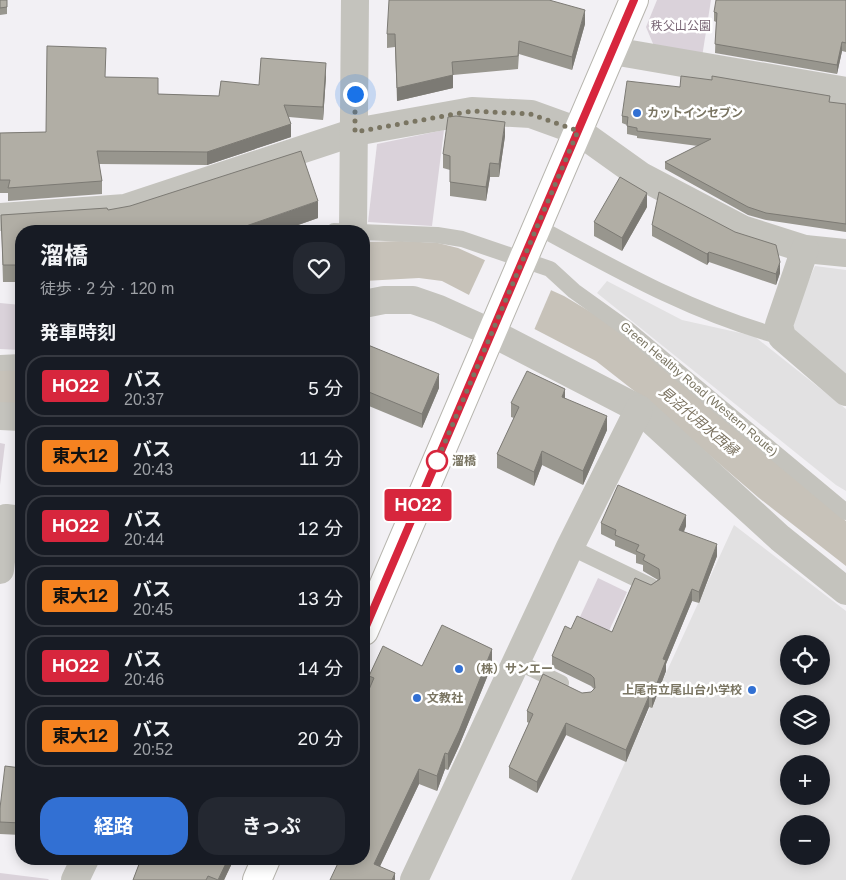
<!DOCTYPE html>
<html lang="ja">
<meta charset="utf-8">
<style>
:root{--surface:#171b24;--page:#242831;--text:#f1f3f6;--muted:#9ea1a6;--line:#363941;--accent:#3270d3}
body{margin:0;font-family:Helvetica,"Noto Sans JP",sans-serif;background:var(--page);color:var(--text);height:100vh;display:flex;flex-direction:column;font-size:19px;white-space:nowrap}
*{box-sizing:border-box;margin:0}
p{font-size:16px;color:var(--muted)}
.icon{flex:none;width:28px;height:28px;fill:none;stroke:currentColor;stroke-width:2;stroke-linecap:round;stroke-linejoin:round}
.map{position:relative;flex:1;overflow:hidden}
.panel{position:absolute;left:15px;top:225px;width:355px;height:640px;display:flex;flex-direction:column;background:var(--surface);border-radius:20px;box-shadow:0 2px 12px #0003}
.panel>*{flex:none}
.badge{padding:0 10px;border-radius:4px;font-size:18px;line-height:32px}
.controls{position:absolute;left:780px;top:635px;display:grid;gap:10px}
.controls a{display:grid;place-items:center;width:50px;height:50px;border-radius:50%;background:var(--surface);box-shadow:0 2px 12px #0003;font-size:25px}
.you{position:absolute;width:25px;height:25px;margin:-12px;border:4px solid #fff;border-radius:50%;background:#1a73e8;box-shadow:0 0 0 8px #1a73e833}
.map>.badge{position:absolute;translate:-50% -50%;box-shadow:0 0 0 2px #fff}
h2{padding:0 25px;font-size:19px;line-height:45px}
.round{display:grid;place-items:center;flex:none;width:52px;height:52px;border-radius:20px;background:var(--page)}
.overview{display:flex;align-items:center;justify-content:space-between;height:85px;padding:0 25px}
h1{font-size:24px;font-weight:700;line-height:38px}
.cta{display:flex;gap:10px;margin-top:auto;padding:10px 25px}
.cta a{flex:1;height:58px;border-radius:20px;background:var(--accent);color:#fff;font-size:20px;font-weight:700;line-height:58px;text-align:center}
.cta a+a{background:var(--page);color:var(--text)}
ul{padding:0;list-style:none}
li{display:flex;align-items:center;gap:15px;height:62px;margin:0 10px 8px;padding:0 15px;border:2px solid var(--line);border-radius:20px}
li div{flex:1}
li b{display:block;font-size:19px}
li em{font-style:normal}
li .badge{min-width:55px;font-weight:700;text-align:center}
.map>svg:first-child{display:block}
.built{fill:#e2e1e2;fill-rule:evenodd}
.green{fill:#dad2da}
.water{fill:#c7c2b9}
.pier{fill:#f2f0f4}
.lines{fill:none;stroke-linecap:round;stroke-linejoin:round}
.secondary-casing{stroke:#b7b5ae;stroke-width:30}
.lane{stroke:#c4c3bd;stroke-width:16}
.street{stroke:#c4c3bd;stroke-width:28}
.secondary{stroke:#fff;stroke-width:28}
.wall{fill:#98968e}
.shaded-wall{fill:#7c7a74}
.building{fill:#b1aea5;stroke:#7c7a74}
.line-casing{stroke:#fff;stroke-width:11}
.line{stroke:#d7263d;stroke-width:8}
.walk{stroke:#7a7562;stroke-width:5;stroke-dasharray:0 9}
.poi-dot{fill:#3270d3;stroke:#fff;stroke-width:2}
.stop-dot{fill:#fff;stroke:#d7263d;stroke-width:2.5}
.labels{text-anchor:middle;stroke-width:5;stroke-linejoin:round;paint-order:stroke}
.park-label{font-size:12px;fill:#776473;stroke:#fff}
.poi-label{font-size:12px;font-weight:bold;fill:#7a7562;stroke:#fff;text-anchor:start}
.street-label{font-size:12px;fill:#7a7562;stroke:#fff}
.stop-label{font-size:12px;font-weight:bold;fill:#7a7562;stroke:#fff;text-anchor:start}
.water-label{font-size:14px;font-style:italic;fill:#7c7361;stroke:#fff}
</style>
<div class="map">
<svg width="846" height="880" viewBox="0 0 846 880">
<rect width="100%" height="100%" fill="#f2f0f4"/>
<g class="built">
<path d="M815,266l31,4v104l-57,-48z"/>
<path d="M607,281l75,39 72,16 92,73v82l-10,-6 -239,-192z"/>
<path d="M734,525l112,86v269h-275zM789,644h32v32h-32zM789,704h32v32h-32zM789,764h32v32h-32zM789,824h32v32h-32z"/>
</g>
<g class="green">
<path d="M657,0h54l-9,57 -48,-11 -8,-19z"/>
<path d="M444,130l-12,96 -64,-4 9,-78z"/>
<path d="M0,303l21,2v45l-21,-1z"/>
<path d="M0,443l5,1 -5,41z"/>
<path d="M598,578l29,14 -19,41 -29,-14z"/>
<path d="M0,873l48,6 1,1h-49z"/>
</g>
<g class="water">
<path d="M402,241l36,2 20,5 106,48 45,27 237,198v45l-87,-68 -117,-101 -46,-36 -154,-80 -23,-3 -55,3v-39z"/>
<path d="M21,365v39l-21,-1v-37z"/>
</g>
<path class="pier" d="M486,258l66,30 -18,42 -66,-33z"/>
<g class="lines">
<g class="secondary-casing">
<g id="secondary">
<path d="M364,631l270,-631"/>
<path d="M257,880l9,-21"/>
</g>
</g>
<g class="lane">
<path d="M538,227c79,43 156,87 244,110"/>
<path d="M334,231l103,4 25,4 88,30 24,22 53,38 219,183"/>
<path d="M0,363l21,-1"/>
<path d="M570,547l81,39"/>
<path d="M516,661l45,22"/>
</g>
<g class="street">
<path d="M613,51l233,40"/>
<path d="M0,217l125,-9 230,-76 117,-21 59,3 47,17 63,45 101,53 63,20 41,4"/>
<path d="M353,231l2,-231"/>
<path d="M805,249l-26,76 3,12 64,55"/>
<path d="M364,304l20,-4h29l26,9 53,24 147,76 141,129 66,53"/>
<path d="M0,416l21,1"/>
<path d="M0,570l6,-52 15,2"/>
<path d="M75,880l10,-21"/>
<path d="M414,880l156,-333 69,-138"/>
</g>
<use href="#secondary" class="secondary"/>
</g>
<g class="wall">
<path d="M0,0h7v14l-7,1z"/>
<path d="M846,0v52l-4,-1 -5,23 -122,-21 1,-31 -2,-1v-9z"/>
<path d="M585,24l-13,46 -53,-16 -1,15 -65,6v13l-56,13 -2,-54 -8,1v-14z"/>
<path d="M326,76l-3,44 -34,-3 2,20 -84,28 -108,-1 3,17v13l-94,7v-8h-8v-60l46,-1 59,-55 53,17 61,2 40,-11z"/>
<path d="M680,87l166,17v128l-80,-12 -18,-5 -83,-46v-7l33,-16 -61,-8v-2l-10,-2v-9l-5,-2v-7z"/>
<path d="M505,136l-6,41h-9l-4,24 -36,-5v-26l-7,-2v-14z"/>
<path d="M647,207l-25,44 -28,-15v-14z"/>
<path d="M108,210l210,8 -37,13h-260v51h-18l-2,-67z"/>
<path d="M652,225l128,48 -4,12 -67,-23 -2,3 -55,-29z"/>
<path d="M364,355l75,33 -17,40 -58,-24z"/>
<path d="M565,398l42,32 -24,55 -41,-20 -8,21 -37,-18v-14l17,-36 -3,-1v-14z"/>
<path d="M21,451v43h-4v-13z"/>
<path d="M601,523l85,3 -2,6 33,24 -18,47 -7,-2 -26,63v7l-14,37 -3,-1 -23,55 -60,-27 -29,58 -28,-15v-11l20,-44 -2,-1v-11l55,-18 9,-1 3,-3 -3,-3 -39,-19v-11l19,-27 41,3 39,-47 7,-5 -15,-9v-6l-7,-2v-8l-21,-9v-5l-14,-7z"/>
<path d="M492,665l-33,81 -11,24 -3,-1 -8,22 -18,-7 -39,82 15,14 -31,-21 5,-183 53,-10z"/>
<path d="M21,768v67l-21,-1v-26z"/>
<path d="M141,859h93l-10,21h-91z"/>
</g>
<g class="shaded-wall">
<path d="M585,10v14l-13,46v-13z"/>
<path d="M842,42v9l-5,23v-9z"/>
<path d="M326,63v13l-3,44v-13z"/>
<path d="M453,75v13l-56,13v-13z"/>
<path d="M505,122v14l-6,41v-13z"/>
<path d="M291,124v13l-84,28v-13z"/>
<path d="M490,163v14l-4,24v-14z"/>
<path d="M647,193v14l-25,44v-13z"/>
<path d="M318,201v17l-37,13h-35v-5z"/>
<path d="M709,252v10l-2,3v-11z"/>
<path d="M780,262v11l-4,12v-11z"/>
<path d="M439,374v14l-17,40v-14z"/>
<path d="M565,389v13l-3,-5z"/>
<path d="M607,416v14l-24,55v-14z"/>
<path d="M542,451v14l-8,21v-14z"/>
<path d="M686,515v11l-7,15v-11z"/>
<path d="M717,544v12l-18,47v-11z"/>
<path d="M692,589v12l-26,63v7l-14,37v-12l11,-37z"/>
<path d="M492,649v16l-33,81 -11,24v-16z"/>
<path d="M649,696v11l-23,55v-12z"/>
<path d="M566,723v12l-29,58v-11z"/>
<path d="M445,753v16l-8,22v-15z"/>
<path d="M419,769v15l-45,95v-15z"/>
<path d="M228,859h6l-10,21h-6z"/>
<path d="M395,873v7h-3z"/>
</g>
<g class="building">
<path d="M0,0h7v7l-7,1z"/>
<path d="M389,0h160l36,10 -13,47 -53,-16 -1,15 -66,6 1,13 -56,13 -2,-54h-8z"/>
<path d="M716,0h130v43l-4,-1 -5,23 -122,-21 2,-31 -3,-1z"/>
<path d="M47,46l59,2 -1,29 53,1v16l61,2 2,-15 38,4 2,-27 65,5 -3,44 -39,-2 7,19 -84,28 -110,-1 5,30 -94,7 2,-8h-10v-47l46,-1z"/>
<path d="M681,76l31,4v-4l118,20 -1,6 17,2v120l-80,-11 -18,-6 -83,-45 46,-23 -74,-8v-3l-10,-2 1,-9 -6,-1 5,-35 53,6z"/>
<path d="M456,116l49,6 -6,42 -9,-1 -4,24 -36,-5v-26l-7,-2 5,-37z"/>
<path d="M301,151l17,50 -72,25 2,5h-227v34h-18l-2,-50 106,-7 1,2 22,-4z"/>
<path d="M620,177l27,16 -25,45 -28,-16z"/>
<path d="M659,192l76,40 41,13 4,17 -4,12 -67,-22 -2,2 -55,-29z"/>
<path d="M368,345l71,29 -17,40 -58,-24v-35z"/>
<path d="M527,371l38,18 -3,8 45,19 -24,55 -41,-20 -8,21 -37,-18 22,-47 -8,-4z"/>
<path d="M21,451v31l-4,-1z"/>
<path d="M618,485l68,30 -7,15 38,14 -18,48 -7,-3 -29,70 3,1 -14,36h-3l-23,54 -60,-27 -29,59 -28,-15 24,-53 -6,-3 16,-37 39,19 9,-1 4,-4 -1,-10 -3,-3 -39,-19 13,-30 6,3 6,-13 35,16 23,-54 16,7 9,-6 -1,-10 -16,-9 2,-5 -9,-4 3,-6 -24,-10 1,-5 -15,-7z"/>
<path d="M442,625l50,24 -33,82 -11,23 -3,-1 -8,23 -18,-7 -45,95 21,9 -3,7h-62l10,-21h24v-158l10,-23 -5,-2 14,-30 39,20z"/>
<path d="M5,766l16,2v55l-21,-1v-14z"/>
<path d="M141,859h87l-10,21 -10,-4 -2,4h-73z"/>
</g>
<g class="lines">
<g class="line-casing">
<path id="line" d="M364,631l270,-631"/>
</g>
<use href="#line" class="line"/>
<path class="walk" d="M355,94v38l117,-21 58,3 48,17 -141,330"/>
</g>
<g class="poi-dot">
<circle cx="637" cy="113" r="5"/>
<circle cx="459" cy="669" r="5"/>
<circle cx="752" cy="690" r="5"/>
<circle cx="417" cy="698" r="5"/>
</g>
<circle class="stop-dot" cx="437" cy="461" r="10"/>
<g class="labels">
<g class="park-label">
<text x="681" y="30">秩父山公園</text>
</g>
<g class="poi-label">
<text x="647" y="117">カットインセブン</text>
<text x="469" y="673">（株）サンエー</text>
<text x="742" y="694" text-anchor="end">上尾市立尾山台小学校</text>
<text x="427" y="702">文教社</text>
</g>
<g class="street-label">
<text transform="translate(699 389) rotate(40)" y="4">Green Healthy Road (Western Route)</text>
</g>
<g class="stop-label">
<text x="452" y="465">溜橋</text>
</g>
<g class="water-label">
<text transform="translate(699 421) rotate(40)" y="5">見沼代用水西縁</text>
</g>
</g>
</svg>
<div class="controls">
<a><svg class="icon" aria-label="locate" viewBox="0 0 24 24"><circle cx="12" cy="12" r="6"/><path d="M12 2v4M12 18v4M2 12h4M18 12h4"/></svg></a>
<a><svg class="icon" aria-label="layers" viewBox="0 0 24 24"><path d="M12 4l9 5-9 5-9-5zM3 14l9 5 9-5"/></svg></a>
<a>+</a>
<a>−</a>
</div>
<div class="you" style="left:355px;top:94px"></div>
<b class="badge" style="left:418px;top:505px;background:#d7263d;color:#fff">HO22</b>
<section class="panel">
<div class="overview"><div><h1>溜橋</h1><p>徒歩 · 2 分 · 120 m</p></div><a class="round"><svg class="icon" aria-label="heart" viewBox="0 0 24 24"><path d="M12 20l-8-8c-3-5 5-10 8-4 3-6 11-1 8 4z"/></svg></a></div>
<h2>発車時刻</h2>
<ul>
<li><span class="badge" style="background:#d7263d;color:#fff">HO22</span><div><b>バス</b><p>20:37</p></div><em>5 分</em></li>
<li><span class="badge" style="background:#f58220;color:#111">東大12</span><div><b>バス</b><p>20:43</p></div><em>11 分</em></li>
<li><span class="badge" style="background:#d7263d;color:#fff">HO22</span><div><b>バス</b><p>20:44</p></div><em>12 分</em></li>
<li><span class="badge" style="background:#f58220;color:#111">東大12</span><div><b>バス</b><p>20:45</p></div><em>13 分</em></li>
<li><span class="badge" style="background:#d7263d;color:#fff">HO22</span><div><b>バス</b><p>20:46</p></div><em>14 分</em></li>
<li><span class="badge" style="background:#f58220;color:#111">東大12</span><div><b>バス</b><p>20:52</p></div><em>20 分</em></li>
</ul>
<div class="cta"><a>経路</a><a>きっぷ</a></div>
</section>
</div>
